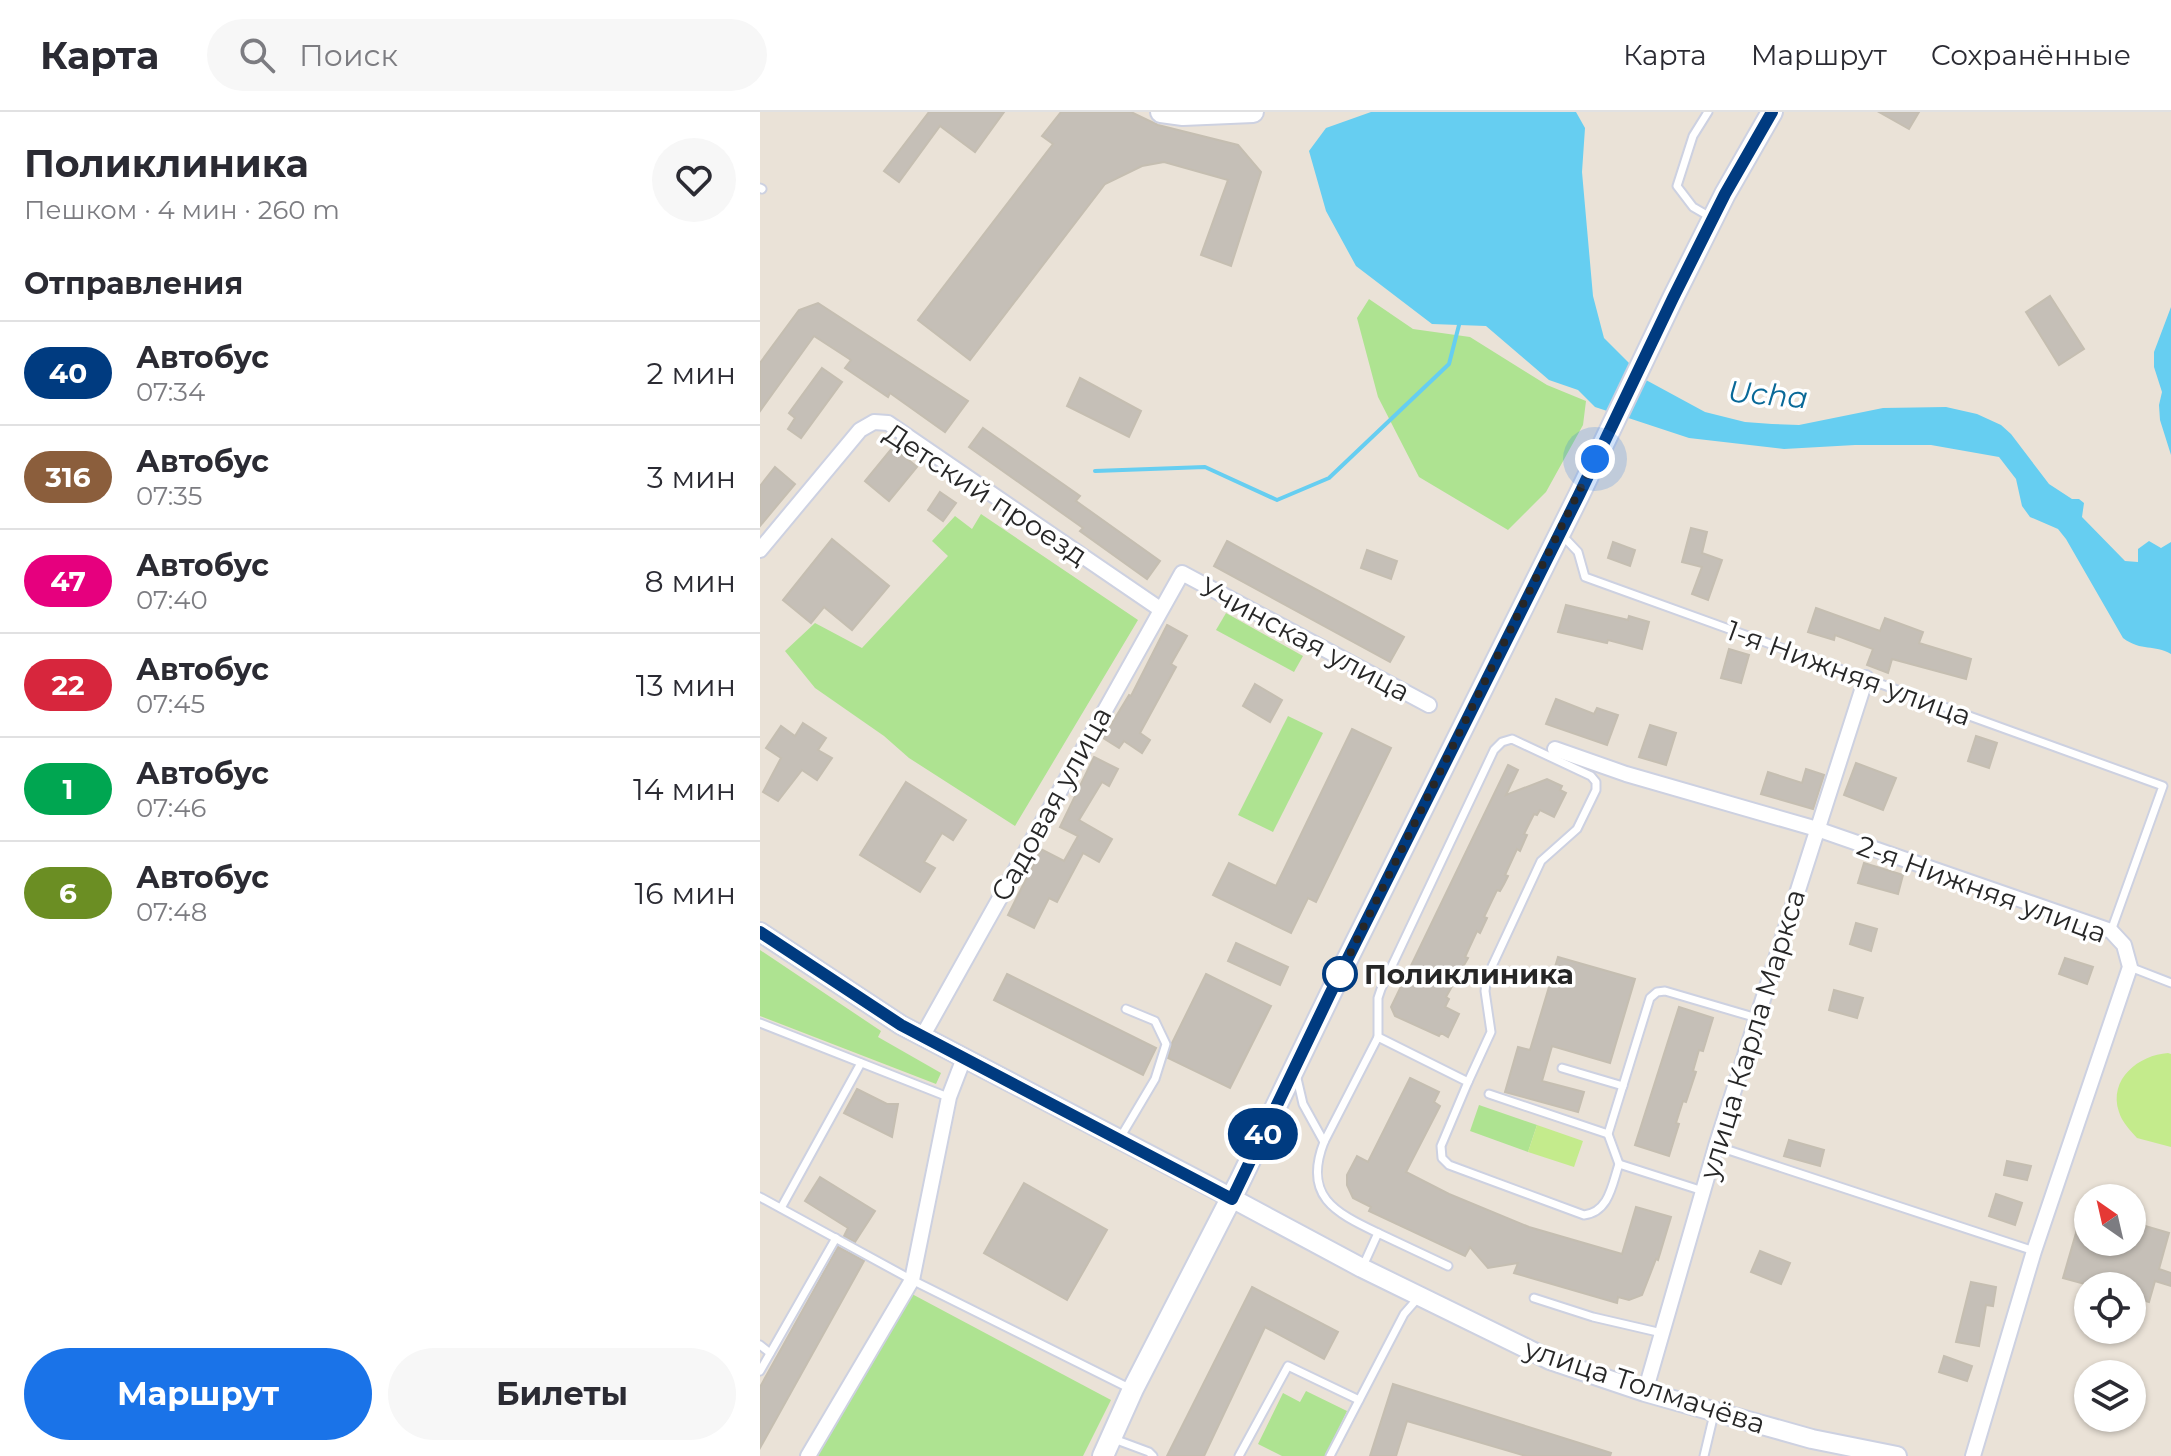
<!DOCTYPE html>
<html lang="ru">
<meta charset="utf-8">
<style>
:root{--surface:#fff;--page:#f7f7f7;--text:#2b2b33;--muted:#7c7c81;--line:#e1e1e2;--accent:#1a73e8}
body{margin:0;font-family:Montserrat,sans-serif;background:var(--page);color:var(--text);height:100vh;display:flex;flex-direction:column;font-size:30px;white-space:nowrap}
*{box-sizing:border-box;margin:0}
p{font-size:26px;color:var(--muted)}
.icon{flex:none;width:44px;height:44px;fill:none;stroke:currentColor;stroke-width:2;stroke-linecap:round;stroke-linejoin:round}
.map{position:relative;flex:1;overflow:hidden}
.details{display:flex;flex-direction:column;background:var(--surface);width:760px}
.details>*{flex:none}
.badge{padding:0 16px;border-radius:26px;font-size:28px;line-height:52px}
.needle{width:52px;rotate:326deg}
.controls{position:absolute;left:1314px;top:1072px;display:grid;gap:16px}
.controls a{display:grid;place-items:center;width:72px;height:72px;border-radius:50%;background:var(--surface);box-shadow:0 2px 6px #0004;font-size:40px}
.you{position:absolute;width:40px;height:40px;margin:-20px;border:6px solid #fff;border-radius:50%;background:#1a73e8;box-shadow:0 0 0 12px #1a73e833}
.map>.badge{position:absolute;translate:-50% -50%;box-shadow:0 0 0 4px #fff}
h2{padding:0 24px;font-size:30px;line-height:72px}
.round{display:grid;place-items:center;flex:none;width:84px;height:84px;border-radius:42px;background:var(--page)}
.overview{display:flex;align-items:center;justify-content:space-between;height:136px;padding:0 24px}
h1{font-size:38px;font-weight:700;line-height:60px}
.action{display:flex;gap:16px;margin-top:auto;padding:16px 24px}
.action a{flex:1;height:92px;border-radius:48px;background:var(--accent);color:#fff;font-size:32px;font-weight:700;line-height:92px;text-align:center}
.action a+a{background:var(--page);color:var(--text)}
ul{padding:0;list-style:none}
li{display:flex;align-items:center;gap:24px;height:104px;padding:0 24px;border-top:2px solid var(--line)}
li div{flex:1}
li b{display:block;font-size:30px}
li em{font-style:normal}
li .badge{min-width:88px;font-weight:700;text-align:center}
header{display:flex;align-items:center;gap:48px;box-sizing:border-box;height:112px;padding:0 40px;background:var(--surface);border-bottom:2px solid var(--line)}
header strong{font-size:38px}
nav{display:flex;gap:44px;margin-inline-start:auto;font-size:28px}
.search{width:560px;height:72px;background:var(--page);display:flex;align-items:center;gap:20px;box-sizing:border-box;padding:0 28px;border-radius:44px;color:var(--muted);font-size:30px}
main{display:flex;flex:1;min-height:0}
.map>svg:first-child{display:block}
.green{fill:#aee391}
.pitch{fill:#c4eb8c}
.water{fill:#66cef1}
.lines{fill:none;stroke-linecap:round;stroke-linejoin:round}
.stream{stroke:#66cef1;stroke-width:4}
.building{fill:#c5bfb7;stroke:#c5beb1;stroke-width:2}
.service-casing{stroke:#cdd1e1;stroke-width:11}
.minor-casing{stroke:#cdd1e1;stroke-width:18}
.tertiary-casing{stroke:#cdd1e1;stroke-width:22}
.secondary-casing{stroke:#cdd1e1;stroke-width:24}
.service{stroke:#fff;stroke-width:7}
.minor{stroke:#fff;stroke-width:14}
.tertiary{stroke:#fff;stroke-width:18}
.secondary{stroke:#fff;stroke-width:20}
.line-casing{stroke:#fff;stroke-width:18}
.line{stroke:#003b80;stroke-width:12}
.walk{stroke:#272727;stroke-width:8;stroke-dasharray:0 14.4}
.stop-dot{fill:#fff;stroke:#003b80;stroke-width:4}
.labels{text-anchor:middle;stroke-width:7;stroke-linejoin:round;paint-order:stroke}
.street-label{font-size:28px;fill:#272727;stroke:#fff}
.stop-label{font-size:28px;font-weight:bold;fill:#272727;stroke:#fff;text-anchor:start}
.water-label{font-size:30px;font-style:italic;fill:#096998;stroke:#fff}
</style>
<header>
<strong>Карта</strong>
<div class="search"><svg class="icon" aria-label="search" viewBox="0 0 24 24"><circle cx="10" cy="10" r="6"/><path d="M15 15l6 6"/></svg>Поиск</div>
<nav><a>Карта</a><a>Маршрут</a><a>Сохранённые</a></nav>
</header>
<main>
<section class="details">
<div class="overview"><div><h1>Поликлиника</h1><p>Пешком · 4 мин · 260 m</p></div><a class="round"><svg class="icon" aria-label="heart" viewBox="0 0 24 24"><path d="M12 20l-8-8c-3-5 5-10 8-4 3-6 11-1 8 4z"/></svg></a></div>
<h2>Отправления</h2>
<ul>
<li><span class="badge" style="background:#003b80;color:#fff">40</span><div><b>Автобус</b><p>07:34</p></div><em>2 мин</em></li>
<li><span class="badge" style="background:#8b5e3c;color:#fff">316</span><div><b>Автобус</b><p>07:35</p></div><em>3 мин</em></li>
<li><span class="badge" style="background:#e6007e;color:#fff">47</span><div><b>Автобус</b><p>07:40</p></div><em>8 мин</em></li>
<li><span class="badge" style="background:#d7263d;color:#fff">22</span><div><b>Автобус</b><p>07:45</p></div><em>13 мин</em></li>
<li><span class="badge" style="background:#00a651;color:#fff">1</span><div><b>Автобус</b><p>07:46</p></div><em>14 мин</em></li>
<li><span class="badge" style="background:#6b8e23;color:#fff">6</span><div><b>Автобус</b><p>07:48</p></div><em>16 мин</em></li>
</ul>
<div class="action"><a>Маршрут</a><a>Билеты</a></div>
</section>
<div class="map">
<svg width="1411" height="1344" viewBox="0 0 1411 1344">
<rect width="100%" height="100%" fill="#eae2d7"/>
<g class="green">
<path d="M609,187l44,30 57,8 77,48 39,16 -3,24 -37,67 -38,38 -89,-53 -41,-80 -21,-79z"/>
<path d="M221,402l157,106 -123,206 -106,-68 -25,-22 -69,-48 -30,-37 30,-28 47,25 86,-92 -16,-15 23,-25 17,13z"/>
<path d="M466,501l77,43 -9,16 -78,-42z"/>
<path d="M528,604l35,17 -50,99 -35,-17z"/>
<path d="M0,838l121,81 -3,6 63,36 -5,11 -176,-68z"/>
<path d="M719,993l58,20 -9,27 -58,-21z"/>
<path d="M152,1182l199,106 -28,56h-266z"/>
<path d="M546,1279l41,20 -22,45h-43l-24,-12 25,-51 17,9z"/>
</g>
<g class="pitch">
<path d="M1408,941l3,1v93l-34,-9c-7,-8 -15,-16 -18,-26 -11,-33 20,-57 49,-59z"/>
<path d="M777,1013l46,16 -9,26 -46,-15z"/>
</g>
<g class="water">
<path d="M611,0h205l9,16 -3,44 11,124 11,42 42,42 59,32 40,10 27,2 27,1 84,-17 63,-1 31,7 24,11 10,9 38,50 23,15h7l5,4 -2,14 43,44 13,1v-13l11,-8 12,7 10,-6v112c-17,-10 -29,-2 -48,-16l-57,-99 -8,-10 -28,-12 -8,-11 -6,-27 -17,-22 -68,-12h-76l-71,4 -95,-11 -94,-31 -17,-17 -29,-10 -63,-54 -54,-2 -76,-58 -30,-55 -17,-60 17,-23z"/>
<path d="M1411,195v148l-11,-35 -1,-15 3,-13 -8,-25v-15z"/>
</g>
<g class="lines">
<path class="stream" d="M335,359l110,-4 72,33 52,-22 120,-114 10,-39"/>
</g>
<g class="building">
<path d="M169,0h75l-29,40 -35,-26 -41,56 -15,-11z"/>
<path d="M301,0h70l27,13 80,20 23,27 -30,94 -30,-11 27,-75 -64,-18 -22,4 -37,18 -135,176 -52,-40 135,-176 -11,-8z"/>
<path d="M1119,0h40l-10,17z"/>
<path d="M1290,184l34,53 -25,16 -33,-53z"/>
<path d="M58,191l150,98 -23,31 -55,-39 -2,4 -43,-29 6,-8 -37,-24 -54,75v-48l39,-53z"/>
<path d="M62,256l20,14 -41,56 -13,-9 7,-11 -6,-5z"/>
<path d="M320,266l61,33 -12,26 -62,-31z"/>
<path d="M223,316l97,68 -4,5 84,60 -13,18 -67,-48 3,-3 -114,-81z"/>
<path d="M133,335l24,20 -28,34 -24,-20z"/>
<path d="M15,355l20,17 -35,42v-40z"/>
<path d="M180,380l16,11 -13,18 -15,-11z"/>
<path d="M931,416l16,4 -5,21 20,7 -14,40 -16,-6 10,-27 -20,-5z"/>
<path d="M72,427l57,47 -37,44 -28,-23 -13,16 -28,-23z"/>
<path d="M467,429l177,96 -14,25 -176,-96z"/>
<path d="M853,430l22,8 -5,16 -22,-8z"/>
<path d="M607,438l30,11 -6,18 -30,-11z"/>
<path d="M806,493l62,15 1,-4 20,6 -7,27 -34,-9 -1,3 -49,-11z"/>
<path d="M1056,496l64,23 5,-13 38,14 -4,11 52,16 -5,20 -74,-20 -4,14 -21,-8 6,-16 -38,-14 -1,5 -26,-8z"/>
<path d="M407,513l20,11 -16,28 5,3 -36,66 10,7 -8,13 -18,-12 -5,7 -16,-10 26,-43 2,1z"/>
<path d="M969,537l20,6 -8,28 -20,-5z"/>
<path d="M495,572l27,16 -12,22 -27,-16z"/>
<path d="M796,587l38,15 3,-6 21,7 -11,30 -61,-21z"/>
<path d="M43,611l23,15 -8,12 14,8 -15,22 -15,-10 -24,31 -15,-9 18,-34 -15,-10 15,-22 14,10z"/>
<path d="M890,613l26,8 -10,32 -27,-8z"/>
<path d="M592,617l39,19 -75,154 -8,-4 -17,35 -78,-38 16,-32 47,23z"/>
<path d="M1216,624l21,7 -8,25 -21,-7z"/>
<path d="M334,645l24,12 -9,17 -7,-4 -23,38 33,19 -13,23 -16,-9 -26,49 -8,-4 -15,30 -26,-13 33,-66 23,12 14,-25 -18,-9z"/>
<path d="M1096,651l40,15 -13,32 -39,-15z"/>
<path d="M748,653l10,5 -12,25 41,-16 15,7 -2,4 6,3 -12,24 -14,-7 -3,5 -3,-1 -10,20 3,1 -7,16 -3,-2 -12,26 3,1 -4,8 -4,7 -3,-1 -13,27 3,1 -7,15 -3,-2 -12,26 3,1 -22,39 3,2 -4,8 14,7 -11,23 -7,-4 -2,3 -44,-20 -4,-9z"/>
<path d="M1046,657l18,6 -11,34 -52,-15 7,-22 34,11z"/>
<path d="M146,670l60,38 -13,20 -11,-7 -18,29 11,6 -15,24 -60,-37z"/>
<path d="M1104,751l39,12 -5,19 -40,-11z"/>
<path d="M1096,811l21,6 -6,22 -21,-7z"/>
<path d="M476,831l52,24 -8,18 -52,-24z"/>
<path d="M798,845l77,22 -25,84 -58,-17 -10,35 42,11 -6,20 -73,-20 13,-45 12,3z"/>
<path d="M1305,846l28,9 -6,17 -28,-10z"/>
<path d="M247,862l149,74 -13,27 -149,-75z"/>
<path d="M446,862l65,32 -41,82 -62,-30 4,-15z"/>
<path d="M1074,878l29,8 -6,20 -28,-8z"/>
<path d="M919,895l34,11 -10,33 -4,-1 -6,21 3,1 -10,30 -3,-1 -7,22 3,1 -10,32 -34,-11z"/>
<path d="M650,966l29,14 -5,10 6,4 -34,66 43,22 80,33 93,27 14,-47 35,10 -13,43 -2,-1 -14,36 -13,5 -11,-3 -1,6 -103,-30 4,-10 -30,5 -18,-21 -5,9 -96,-45 2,-4 -18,-9 -6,-13v-10l10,-19 11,6z"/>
<path d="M97,977l30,15h11l-6,33 -48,-24z"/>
<path d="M1029,1028l35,10 -4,16 -36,-10z"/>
<path d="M1247,1049l24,5 -4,14 -23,-5z"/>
<path d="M60,1065l55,34 -20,31 -11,-6 4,-8 -43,-27z"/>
<path d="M264,1071l83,47 -40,70 -83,-47z"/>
<path d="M1236,1082l26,9 -7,22 -26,-9z"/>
<path d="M1325,1090h3v40h44v-20l37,11 -10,36 12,4v13l-16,-5 -6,21 -17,-5v-11h-47v-2l-22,-6z"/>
<path d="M78,1135l26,14 -104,187v-61z"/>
<path d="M1000,1139l30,12 -9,21 -30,-12z"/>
<path d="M1211,1170l25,5 -3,19 -7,-1 -7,41 -23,-4z"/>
<path d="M492,1175l86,45 -14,27 -59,-32 -61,129h-37z"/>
<path d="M1184,1244l28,10 -5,15 -28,-9z"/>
<path d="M633,1272l218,69 -1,3h-84l-119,-35 -11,35h-26z"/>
</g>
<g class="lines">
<g class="service-casing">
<g id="service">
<path d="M948,0l-15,24 -16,50 16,21 19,11"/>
<path d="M0,76l2,1"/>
<path d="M801,422l17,18 7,25 578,209 -52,145"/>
<path d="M1370,855l41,16"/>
<path d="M0,911l188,74"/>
<path d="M618,925v-39l3,-9 113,-239 8,-8 10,-3 79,37 5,6v8l-19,39 -36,32 -54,116 -2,14 6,41 -23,50"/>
<path d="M802,956l61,18"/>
<path d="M536,962l7,30 21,38"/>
<path d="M729,982l119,40"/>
<path d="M360,1026l35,-59 11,-35 -11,-23 -29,-12"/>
<path d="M956,1034l318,105"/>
<path d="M859,1052l-11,-30 42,-136 7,-6 8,-1 92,27"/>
<path d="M0,1085l152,83 219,109"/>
<path d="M21,1096l80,-145"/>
<path d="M618,1121c-44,-21 -75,-37 -54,-91l54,-105 90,45 -27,64 1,12 7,7 135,50c25,-3 28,-30 35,-51l84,27"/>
<path d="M603,1154l15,-33 70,33"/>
<path d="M774,1186l59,19 69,16"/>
<path d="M0,1233l10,8"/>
<path d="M0,1259l76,-133"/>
<path d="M354,1327l35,13 4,4"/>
<path d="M479,1344l49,-90 71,34"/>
<path d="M570,1344l74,-142 14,-16"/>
<path d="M944,1344l10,-42"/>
</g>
</g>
<g class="minor-casing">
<g id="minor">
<path d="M0,438l100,-120 14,-8 14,1 272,186"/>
<path d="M795,637l71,25 191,55 294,102 13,14 6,22 -96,284 -61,205"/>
<path d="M162,925l260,-464 247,132"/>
<path d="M885,1280l71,-246 150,-468"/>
<path d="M48,1344l104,-176 37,-183 15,-39"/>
</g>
</g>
<g class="tertiary-casing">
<path id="tertiary" d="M0,820l141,93 310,162 151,81 188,92 95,32 110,31 57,16 85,17"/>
</g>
<g class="secondary-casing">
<g id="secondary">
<path d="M401,0l22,3 70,-3"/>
<path d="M343,1344l30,-67 107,-208 99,-205 240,-481 94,-197 52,-104 47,-82"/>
</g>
</g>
<use href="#service" class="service"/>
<use href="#minor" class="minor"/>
<use href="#tertiary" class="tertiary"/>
<use href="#secondary" class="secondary"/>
</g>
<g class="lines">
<g class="line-casing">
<path id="line" d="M0,820l141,93 331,174 98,-205 249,-499 94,-197 52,-104 47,-82"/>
</g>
<use href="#line" class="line"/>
<path class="walk" d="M580,862l-1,2 256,-517"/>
</g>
<circle class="stop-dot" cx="580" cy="862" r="16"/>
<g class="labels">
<g class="street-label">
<text transform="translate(226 382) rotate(33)" y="10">Детский проезд</text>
<text transform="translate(545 527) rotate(28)" y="10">Учинская улица</text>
<text transform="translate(1089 561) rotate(20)" y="10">1-я Нижняя улица</text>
<text transform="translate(291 692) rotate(-61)" y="10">Садовая улица</text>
<text transform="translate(1222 777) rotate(20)" y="10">2-я Нижняя улица</text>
<text transform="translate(992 922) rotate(-73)" y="10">улица Карла Маркса</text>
<text transform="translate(885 1274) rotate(18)" y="10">улица Толмачёва</text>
</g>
<g class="stop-label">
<text x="604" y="872">Поликлиника</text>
</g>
<g class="water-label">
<text transform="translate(1008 283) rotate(5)" y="10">Ucha</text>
</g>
</g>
</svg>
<div class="controls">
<a><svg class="needle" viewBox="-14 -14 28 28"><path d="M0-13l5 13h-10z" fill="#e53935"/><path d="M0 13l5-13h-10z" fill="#7c7c81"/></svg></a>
<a><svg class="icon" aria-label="locate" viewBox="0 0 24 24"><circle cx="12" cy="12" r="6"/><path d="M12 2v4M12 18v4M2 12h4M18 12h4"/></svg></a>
<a><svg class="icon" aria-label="layers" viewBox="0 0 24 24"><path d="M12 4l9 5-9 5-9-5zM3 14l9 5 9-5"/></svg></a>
</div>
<div class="you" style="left:835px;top:347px"></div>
<b class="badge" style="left:503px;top:1022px;background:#003b80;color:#fff">40</b>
</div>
</main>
